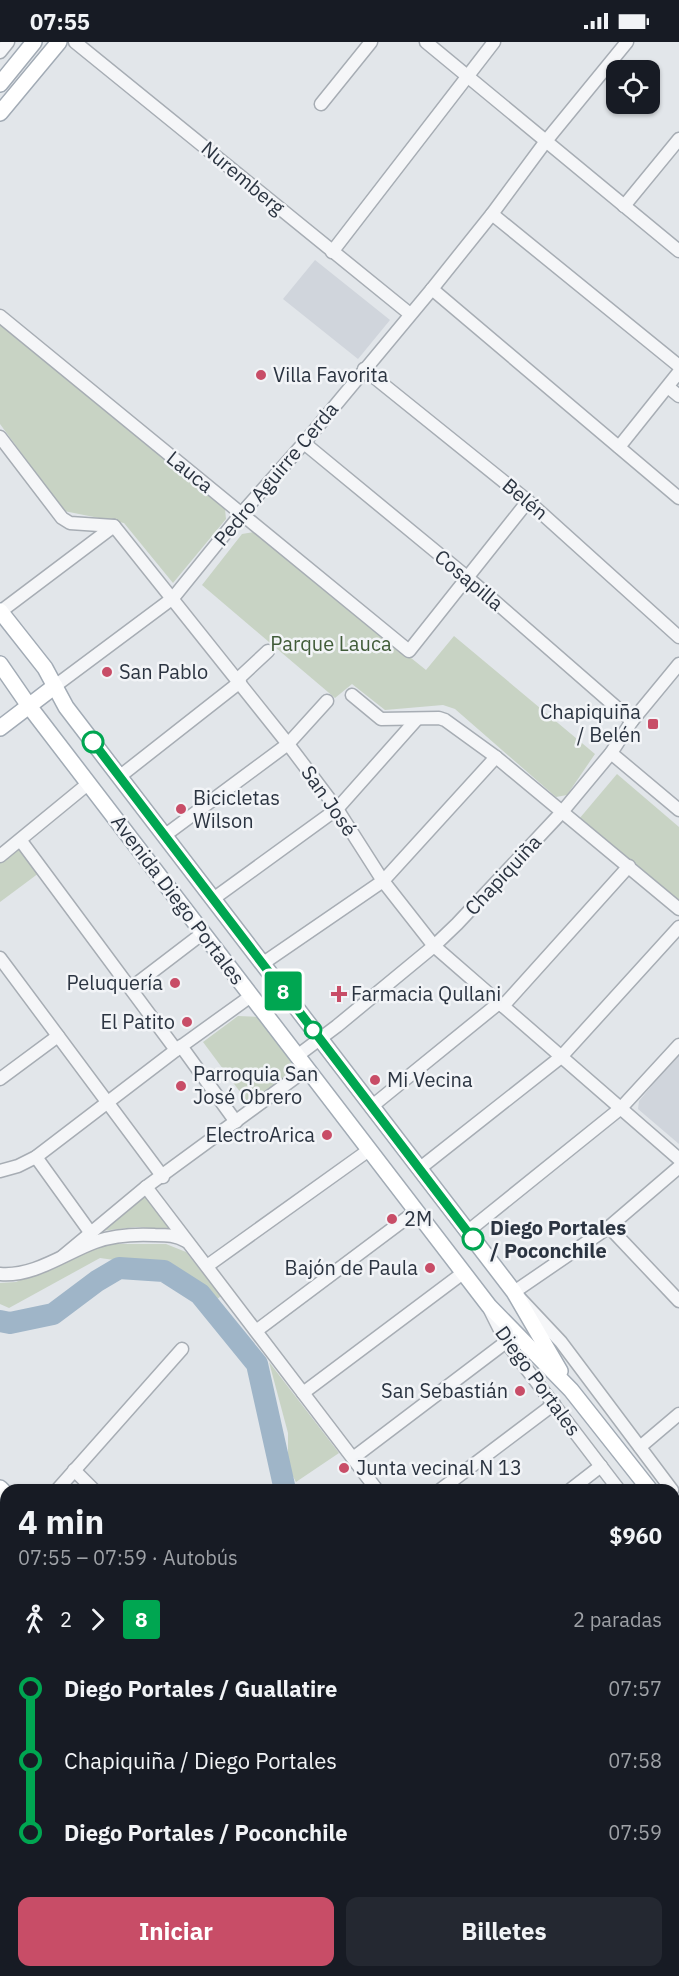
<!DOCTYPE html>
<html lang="es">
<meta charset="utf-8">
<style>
:root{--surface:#171b24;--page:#242831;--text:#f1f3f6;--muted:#9ea1a6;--accent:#c84d67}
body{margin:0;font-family:"IBM Plex Sans",sans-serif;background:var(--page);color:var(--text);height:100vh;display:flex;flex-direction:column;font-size:22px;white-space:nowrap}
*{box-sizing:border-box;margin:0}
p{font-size:20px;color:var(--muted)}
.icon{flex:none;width:33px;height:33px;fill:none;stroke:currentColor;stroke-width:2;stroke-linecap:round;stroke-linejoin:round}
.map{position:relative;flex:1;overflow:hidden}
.side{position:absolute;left:0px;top:1442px;width:680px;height:494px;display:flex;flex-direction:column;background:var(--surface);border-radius:18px 18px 0 0;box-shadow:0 2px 4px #0004}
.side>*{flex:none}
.badge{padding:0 12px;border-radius:4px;font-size:21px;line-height:39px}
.controls{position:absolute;left:606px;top:18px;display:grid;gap:12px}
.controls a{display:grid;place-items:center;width:54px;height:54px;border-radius:12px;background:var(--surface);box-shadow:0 2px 4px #0004;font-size:30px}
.map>.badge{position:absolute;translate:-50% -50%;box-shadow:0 0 0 3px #fff}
.legs{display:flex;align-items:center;gap:9px;height:66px;padding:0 18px;font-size:20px}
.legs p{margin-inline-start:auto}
.summary{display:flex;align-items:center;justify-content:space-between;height:102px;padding:0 18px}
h1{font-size:33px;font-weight:800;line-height:45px}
.button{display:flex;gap:12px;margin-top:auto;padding:12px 18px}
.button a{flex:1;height:69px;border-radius:12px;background:var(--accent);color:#fff;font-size:24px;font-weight:800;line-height:69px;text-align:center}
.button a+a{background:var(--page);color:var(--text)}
ul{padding:0 18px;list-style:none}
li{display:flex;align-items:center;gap:21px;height:72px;font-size:22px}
li i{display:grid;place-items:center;width:9px;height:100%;margin:0 8px;background:currentColor}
li i::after{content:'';width:15px;height:15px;margin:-8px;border:4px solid;border-radius:50%;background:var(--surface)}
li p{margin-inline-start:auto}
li:first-child i{background:linear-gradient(#0000 50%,currentColor 0)}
li:last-child i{background:linear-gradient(currentColor 50%,#0000 0)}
.status{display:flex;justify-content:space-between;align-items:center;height:42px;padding:0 30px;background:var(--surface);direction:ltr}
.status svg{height:16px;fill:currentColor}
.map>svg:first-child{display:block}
.built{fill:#d0d5dc}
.green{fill:#c8d3c4}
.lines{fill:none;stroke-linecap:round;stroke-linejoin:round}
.river{stroke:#9fb5c8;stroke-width:22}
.minor-casing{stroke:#a7adb4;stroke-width:15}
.major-casing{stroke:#a2abb5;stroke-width:18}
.minor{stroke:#f5f6f8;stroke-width:12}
.major{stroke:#fff;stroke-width:15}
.line-1-casing{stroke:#fff;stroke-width:14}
.line-1{stroke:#00a651;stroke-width:9}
.poi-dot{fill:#c84d67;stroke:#f2f4f7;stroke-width:2}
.stop-1-dot{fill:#fff;stroke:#00a651;stroke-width:3}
.labels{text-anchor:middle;stroke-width:5;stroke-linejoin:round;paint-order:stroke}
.street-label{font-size:20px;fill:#2b3441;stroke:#f2f4f7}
.poi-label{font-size:20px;fill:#2b3441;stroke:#f2f4f7;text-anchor:start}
.park-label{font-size:20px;fill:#415c39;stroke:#f2f4f7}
.stop-label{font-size:20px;font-weight:bold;fill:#2b3441;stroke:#f2f4f7;text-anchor:start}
</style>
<div class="status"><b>07:55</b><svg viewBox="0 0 49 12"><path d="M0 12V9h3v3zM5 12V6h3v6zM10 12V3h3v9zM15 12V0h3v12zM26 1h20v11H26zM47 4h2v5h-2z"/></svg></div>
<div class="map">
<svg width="679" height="1934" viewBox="0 0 679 1934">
<rect width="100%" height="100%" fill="#e2e6ea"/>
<g class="built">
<path d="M315,218l75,60 -32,39 -75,-60z"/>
<path d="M679,1011v91l-41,-35 1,-8z"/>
</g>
<g class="green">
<path d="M0,280l225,187 1,10 -53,64 -49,-60 -60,-12 -64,-87z"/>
<path d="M254,490l172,138 28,-34 141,118 -28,41 -11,2 -101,-88 -12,-4 -58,5 -33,-26 -17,14 -133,-113 40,-51z"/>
<path d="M617,732l62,53v73l-100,-81z"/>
<path d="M19,805l20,26 -39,29v-42z"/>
<path d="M238,974l21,1 32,40 1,14 -43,33 -46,-62z"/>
<path d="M146,1154l24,31 -4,2 -30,-2 -35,4z"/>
<path d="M111,1202h55l20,8 35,44 -6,5 -25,-23 -33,-12 -57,-8 -91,50 -9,-4v-21l16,-1 63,-30z"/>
<path d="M269,1320l70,91 -43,29 -8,-15v-34z"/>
<path d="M674,1551l5,6v56l-5,-4z"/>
</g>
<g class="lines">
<g class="river">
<path d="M0,1279l10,2 43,-9 44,-33 22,-13 45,3 36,23 57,70 28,126"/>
<path d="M674,1744l5,2"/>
</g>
<g class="minor-casing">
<g id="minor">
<path d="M75,0l335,272"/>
<path d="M426,0l253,209"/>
<path d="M0,10l8,-10"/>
<path d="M321,62l50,-62"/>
<path d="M624,164l55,-67"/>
<path d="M492,172l187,152"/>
<path d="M332,210l162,-210"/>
<path d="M432,247l247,209"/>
<path d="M0,274l409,335 119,-150"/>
<path d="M364,327l164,132 151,136"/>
<path d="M668,345l11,9"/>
<path d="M0,395l62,81 8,5 44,3 174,218 49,65 46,72 51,65 245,213"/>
<path d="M304,401l164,135 164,143"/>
<path d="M619,405l60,-75"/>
<path d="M0,570l114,-86"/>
<path d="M238,637l30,-28"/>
<path d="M55,644l118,-88 68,-84 63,-71 128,-154 60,-75 54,-73 81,-99"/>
<path d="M352,653l29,24 58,-1 6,2 51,37 183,152"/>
<path d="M611,711l68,57"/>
<path d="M119,735l121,-95"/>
<path d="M164,794l124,-92 39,-43"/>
<path d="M21,799l155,209"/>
<path d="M0,814l89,-73"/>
<path d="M213,857l124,-90 80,-90"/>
<path d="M0,916l163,219"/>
<path d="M262,922l121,-83 113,-124"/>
<path d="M131,946l72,-55"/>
<path d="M503,964l126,-140"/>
<path d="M181,1004l55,76"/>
<path d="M297,1014l40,-30 97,-80 23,-22 105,-112 49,-59 21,-32 47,-57"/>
<path d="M0,1037l58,-43"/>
<path d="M371,1065l128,-104"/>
<path d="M36,1115l54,75"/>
<path d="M419,1127l142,-112 118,-130"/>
<path d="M0,1129l18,-5 18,-9 140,-107 75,-54"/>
<path d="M146,1145l231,303"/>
<path d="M609,1185l70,74"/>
<path d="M467,1190l154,-124 58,-63"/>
<path d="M63,1214l83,-69 161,-118"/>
<path d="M207,1224l162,-116"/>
<path d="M0,1232c34,3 65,-21 95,-32 19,-7 40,-8 60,-7 12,0 21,0 31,6"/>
<path d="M490,1268l16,32 113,148"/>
<path d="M256,1289l160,-120"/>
<path d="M303,1351l160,-120"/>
<path d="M640,1405l39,-33"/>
<path d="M353,1416l153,-116"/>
<path d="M74,1428l20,20"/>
<path d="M57,1448l125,-141"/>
<path d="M440,1448l114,-86"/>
<path d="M570,1448l31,-24"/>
<path d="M672,1448l-111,-148 -47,-50 95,-65 70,-60"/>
<path d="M0,1510l6,-6"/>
<path d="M0,1619l6,6"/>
<path d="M674,1715l5,2"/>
<path d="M0,1801l6,6"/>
<path d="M0,1833l6,-6"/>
<path d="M674,1899h5"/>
<path d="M132,1929l5,5"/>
<path d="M311,1929l5,5"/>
<path d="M573,1929l5,5"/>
<path d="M214,1934l5,-5"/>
</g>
</g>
<g class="major-casing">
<g id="major">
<path d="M0,42l34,-42"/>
<path d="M0,71l59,-71"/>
<path d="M0,569l45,57 21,39 448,585 46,79"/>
<path d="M0,622l29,42 460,600 82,84 79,100"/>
<path d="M0,686l55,-42"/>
<path d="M0,1446l6,6"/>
<path d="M674,1477l5,7"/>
<path d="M674,1510l5,-4"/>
<path d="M674,1625l5,3"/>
<path d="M674,1665l5,-5"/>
<path d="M481,1929l4,5"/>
<path d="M513,1934l4,-5"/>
<path d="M623,1934v-5"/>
</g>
</g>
<use href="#minor" class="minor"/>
<use href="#major" class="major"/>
</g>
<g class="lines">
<g class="line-1-casing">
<path id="line-1" d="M93,700l380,497"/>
</g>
<use href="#line-1" class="line-1"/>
</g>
<g class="poi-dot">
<circle cx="261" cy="333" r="6"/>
<circle cx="107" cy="630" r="6"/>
<rect x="647" y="676" width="12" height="12" rx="3"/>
<circle cx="181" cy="767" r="6"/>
<circle cx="175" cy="941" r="6"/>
<path d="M336 943h6v6h6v6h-6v6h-6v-6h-6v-6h6z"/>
<circle cx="187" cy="980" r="6"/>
<circle cx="375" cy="1038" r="6"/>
<circle cx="181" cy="1044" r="6"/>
<circle cx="327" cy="1093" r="6"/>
<circle cx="392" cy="1177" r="6"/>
<circle cx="430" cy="1226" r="6"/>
<circle cx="520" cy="1349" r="6"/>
<circle cx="344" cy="1426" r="6"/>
</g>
<g class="stop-1-dot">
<circle cx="93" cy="700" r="10"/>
<circle cx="313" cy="988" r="8"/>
<circle cx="473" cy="1197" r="10"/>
</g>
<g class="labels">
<g class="street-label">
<text transform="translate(243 136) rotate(40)" y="7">Nuremberg</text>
<text transform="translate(190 430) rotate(39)" y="7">Lauca</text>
<text transform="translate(276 432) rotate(-50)" y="7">Pedro Aguirre Cerda</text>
<text transform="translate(525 457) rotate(40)" y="7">Belén</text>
<text transform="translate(469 538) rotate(40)" y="7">Cosapilla</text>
<text transform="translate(329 759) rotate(55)" y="7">San José</text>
<text transform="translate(503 833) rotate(-47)" y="7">Chapiquiña</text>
<text transform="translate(178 858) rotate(53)" y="7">Avenida Diego Portales</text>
<text transform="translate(538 1339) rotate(54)" y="7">Diego Portales</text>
</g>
<g class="poi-label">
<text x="273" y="340">Villa Favorita</text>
<text x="119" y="637">San Pablo</text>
<text x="641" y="677" text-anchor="end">Chapiquiña<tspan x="641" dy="23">/ Belén</tspan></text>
<text x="193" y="763">Bicicletas<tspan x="193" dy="23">Wilson</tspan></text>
<text x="163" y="948" text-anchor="end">Peluquería</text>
<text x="351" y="959">Farmacia Qullani</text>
<text x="175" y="987" text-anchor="end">El Patito</text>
<text x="193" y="1039">Parroquia San<tspan x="193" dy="23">José Obrero</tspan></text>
<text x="387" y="1045">Mi Vecina</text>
<text x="315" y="1100" text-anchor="end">ElectroArica</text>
<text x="404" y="1184">2M</text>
<text x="418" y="1233" text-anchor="end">Bajón de Paula</text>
<text x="508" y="1356" text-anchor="end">San Sebastián</text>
<text x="356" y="1433">Junta vecinal N 13</text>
</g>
<g class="park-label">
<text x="331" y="609">Parque Lauca</text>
</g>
<g class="stop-label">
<text x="490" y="1193">Diego Portales<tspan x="490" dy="23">/ Poconchile</tspan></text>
</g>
</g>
</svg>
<div class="controls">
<a><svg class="icon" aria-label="locate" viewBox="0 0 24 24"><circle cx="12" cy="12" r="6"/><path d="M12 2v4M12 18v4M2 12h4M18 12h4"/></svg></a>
</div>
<b class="badge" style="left:283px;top:949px;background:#00a651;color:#fff">8</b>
<section class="side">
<div class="summary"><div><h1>4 min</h1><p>07:55 – 07:59 · Autobús</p></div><b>$960</b></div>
<div class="legs"><svg class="icon" aria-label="walk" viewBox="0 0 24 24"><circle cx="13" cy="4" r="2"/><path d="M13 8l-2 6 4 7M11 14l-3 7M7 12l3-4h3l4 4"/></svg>2<svg class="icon" aria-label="forward" viewBox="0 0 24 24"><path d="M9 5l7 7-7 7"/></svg><b class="badge" style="background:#00a651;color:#fff">8</b><p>2 paradas</p></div>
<ul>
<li><i style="color:#00a651"></i><b>Diego Portales / Guallatire</b><p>07:57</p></li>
<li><i style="color:#00a651"></i><span>Chapiquiña / Diego Portales</span><p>07:58</p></li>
<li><i style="color:#00a651"></i><b>Diego Portales / Poconchile</b><p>07:59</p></li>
</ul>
<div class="button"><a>Iniciar</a><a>Billetes</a></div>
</section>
</div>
